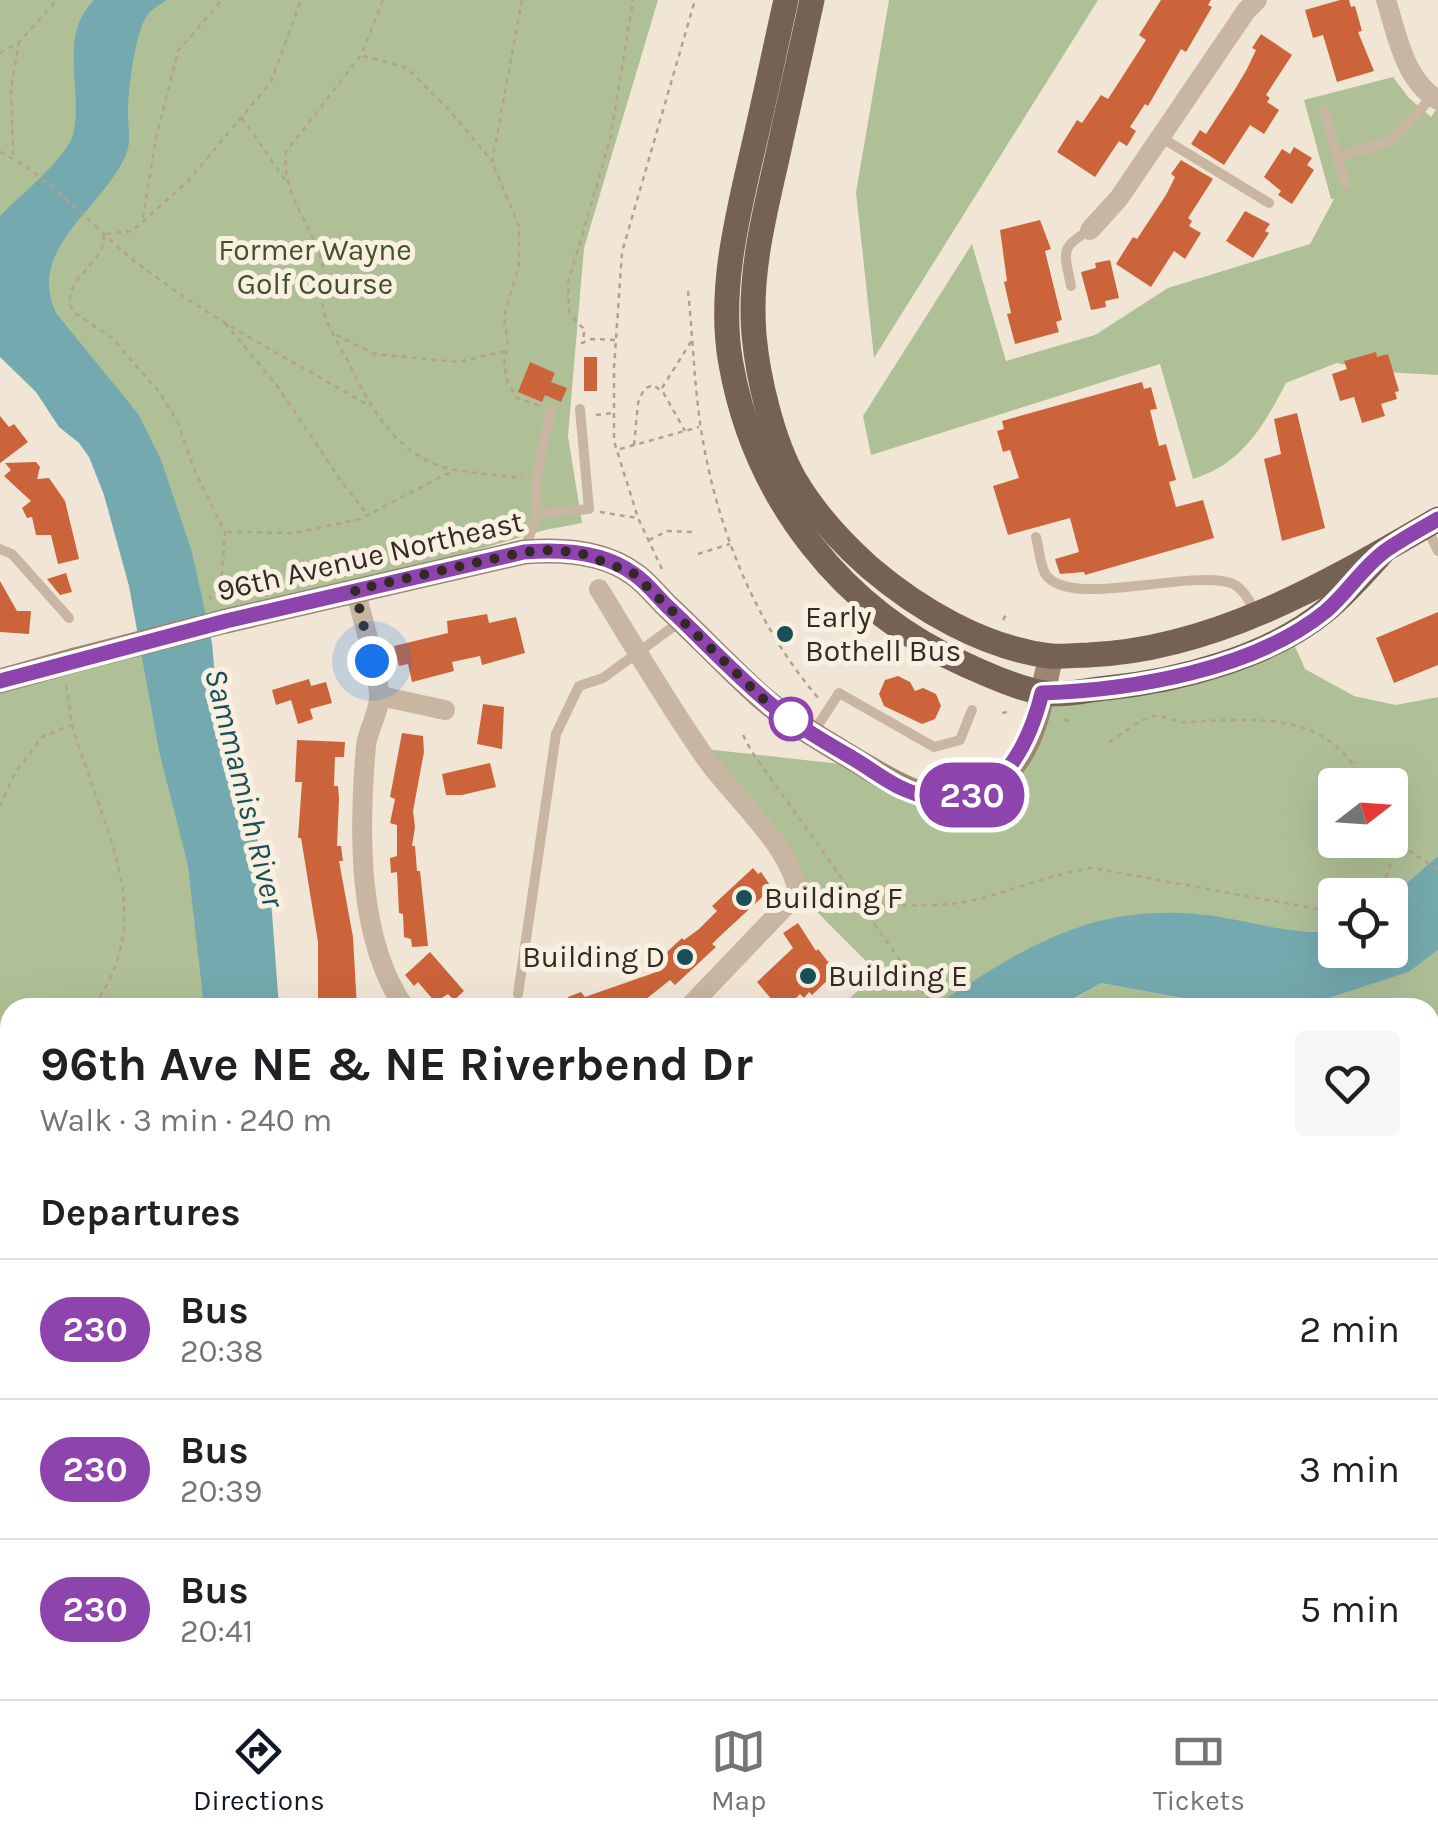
<!DOCTYPE html>
<meta charset="utf-8">
<style>
:root{--surface:#fff;--page:#f6f6f6;--text:#202124;--muted:#757577;--line:#e0e0e0;--accent:#111827}
body{margin:0;font-family:Karla,sans-serif;background:var(--page);color:var(--text);height:100vh;display:flex;flex-direction:column;font-size:38px;white-space:nowrap}
*{box-sizing:border-box;margin:0}
p{font-size:32px;color:var(--muted)}
.icon{flex:none;width:55px;height:55px;fill:none;stroke:currentColor;stroke-width:2;stroke-linecap:round;stroke-linejoin:round}
.map{position:relative;flex:1;overflow:hidden}
.sheet{position:absolute;left:0px;top:998px;width:1440px;height:702px;display:flex;flex-direction:column;background:var(--surface);border-radius:30px 30px 0 0;box-shadow:0 10px 40px #0002}
.sheet>*{flex:none}
.badge{padding:0 20px;border-radius:32px;font-size:35px;line-height:65px}
.needle{width:65px;rotate:73deg}
.tools{position:absolute;left:1318px;top:768px;display:grid;gap:20px}
.tools a{display:grid;place-items:center;width:90px;height:90px;border-radius:10px;background:var(--surface);box-shadow:0 10px 40px #0002;font-size:50px}
.you{position:absolute;width:50px;height:50px;margin:-25px;border:8px solid #fff;border-radius:50%;background:#1a73e8;box-shadow:0 0 0 15px #1a73e833}
.map>.badge{position:absolute;translate:-50% -50%;box-shadow:0 0 0 5px #fff}
h2{padding:0 40px;font-size:38px;line-height:90px}
.round{display:grid;place-items:center;flex:none;width:105px;height:105px;border-radius:10px;background:var(--page)}
.headline{display:flex;align-items:center;justify-content:space-between;height:170px;padding:0 40px}
h1{font-size:48px;font-weight:700;line-height:75px}
ul{padding:0;list-style:none}
li{display:flex;align-items:center;gap:30px;height:140px;padding:0 40px;border-top:2px solid var(--line)}
li div{flex:1}
li b{display:block;font-size:38px}
li em{font-style:normal}
li .badge{min-width:110px;font-weight:700;text-align:center}
.dock{display:flex;justify-content:space-around;align-items:center;height:140px;border-top:2px solid var(--line);background:var(--surface);font-size:28px;color:var(--muted)}
.dock a{display:grid;justify-items:center;gap:5px}
.dock .on{color:var(--accent)}
.map>svg:first-child{display:block}
.green{fill:#b0c096;fill-rule:evenodd}
.water{fill:#74aaaf}
.lines{fill:none;stroke-linecap:round;stroke-linejoin:round}
.stream{stroke:#74aaaf;stroke-width:5}
.building{fill:#cb643a}
.path{stroke:#b5a08c;stroke-width:2.5;stroke-dasharray:5 5;stroke-linecap:butt}
.service{stroke:#c9b6a2;stroke-width:10}
.minor{stroke:#c9b6a2;stroke-width:20}
.tertiary{stroke:#c9b6a2;stroke-width:22}
.secondary{stroke:#9d8473;stroke-width:25}
.primary{stroke:#766155;stroke-width:25}
.secondary-bridge{stroke:#9d8473;stroke-width:25}
.line-casing{stroke:#fff;stroke-width:22}
.line{stroke:#8e44ad;stroke-width:15}
.walk{stroke:#342a25;stroke-width:10;stroke-dasharray:0 18}
.poi-dot{fill:#194f56;stroke:#f9f0e2;stroke-width:4}
.stop-dot{fill:#fff;stroke:#8e44ad;stroke-width:5}
.labels{text-anchor:middle;stroke-width:10;stroke-linejoin:round;paint-order:stroke}
.park-label{font-size:30px;fill:#415328;stroke:#f9f0e2}
.street-label{font-size:30px;fill:#342a25;stroke:#f9f0e2}
.poi-label{font-size:30px;fill:#342a25;stroke:#f9f0e2;text-anchor:start}
.water-label{font-size:32px;font-style:italic;fill:#194f56;stroke:#f9f0e2}
</style>
<div class="map">
<svg width="1438" height="1699" viewBox="0 0 1438 1699">
<rect width="100%" height="100%" fill="#f1e6d6"/>
<g class="green">
<path d="M0,0h658l-74,248 -16,188 14,87 -37,7 -369,109 -29,-89 -147,-268z"/>
<path d="M889,0h209l-224,358 -18,-166z"/>
<path d="M1393,77l16,21 22,19 7,-10v268l-53,-3 -48,-9 -51,20c-23,44 -44,81 -93,96l-33,-115 -289,91 -8,-39 109,-172 34,117 89,-26 73,-47 142,-44 24,-45h-3l-27,-99z"/>
<path d="M1290,635l15,34 49,27 42,9 42,-8v159l-48,41 -55,-2 -2,37 -41,-1 -93,-17 -220,64 -46,29h-92l36,-35 -79,-79 -93,-144 162,18 78,34 56,-23 41,-85 30,-1zM1335,785h55v55h-55z"/>
<path d="M173,641l78,366 -241,1v682h383l-2,9h-391v-1018z"/>
<path d="M1438,950v261l-8,3v-206h-164l48,-5 95,-31z"/>
<path d="M1101,983l130,24 -172,1z"/>
<path d="M1438,1269v430h-985l1,-9h976v-420z"/>
</g>
<g class="water">
<path d="M94,0h73c-6,4 -15,9 -19,14 -13,17 -20,77 -20,99 0,12 3,27 -1,39 -21,55 -102,95 -71,161l83,102 22,45 31,92 20,91 8,91 20,63 17,40 14,63 8,107h-75l-16,-141 -29,-115 -30,-165 -25,-91 -15,-38 -10,-14 -20,-16 -23,-35 -36,-35v-141c18,-19 66,-57 73,-81 11,-44 -16,-98 21,-135z"/>
<path d="M1438,856v94l-29,22 -95,31 -48,4h-35l-130,-24 -42,24h-126c87,-57 155,-103 264,-93 47,4 91,22 138,17v19h55v-53z"/>
</g>
<g class="lines">
<g class="stream">
<path d="M0,1142l6,-2 4,-11"/>
<path d="M0,1526l5,23 -3,45 4,78 4,8"/>
<path d="M14,1690l4,9"/>
<path d="M919,1690l7,9"/>
<path d="M861,1699l4,-9"/>
</g>
</g>
<g class="building">
<path d="M1161,0h50l-3,5 4,2 -26,45 -5,-3 -33,57 -3,-2 -15,23 6,4 -9,15 -8,-5 -24,36 -38,-25 20,-32 5,3 19,-28 7,4 38,-59 -7,-5z"/>
<path d="M1340,0h9l2,7 4,-1 7,25 -4,1 16,39 -37,11 -14,-47 -10,3 -8,-28z"/>
<path d="M1261,34l31,21 -26,40 4,3 -3,4 12,8 -15,24 -14,-9 -26,40 -33,-21 9,-14 6,4 28,-43 13,-22 9,-19 -4,-2z"/>
<path d="M1294,147l18,11 -5,7 7,5 -22,34 -14,-9 3,-4 -17,-14 18,-28 8,5z"/>
<path d="M1181,160l32,19 -25,39 4,3 -3,5 12,7 -16,26 -11,-8 -23,36 -35,-23 17,-27 4,2 29,-44 9,-18 -4,-3z"/>
<path d="M1245,211l25,13 -5,7 4,2 -16,25 -27,-17z"/>
<path d="M1040,220l11,29 -6,2 17,69 -6,2 3,10 -44,12 -8,-30 4,-1 -7,-31 3,-1 -7,-51z"/>
<path d="M1110,260l9,38 -14,3 1,6 -15,3 -10,-38 15,-4 -1,-5z"/>
<path d="M1376,352l1,5 11,-3 11,37 -4,1 2,7 -16,5 4,12 -23,7 -8,-26 -14,4 -8,-27 15,-5 -3,-8z"/>
<rect x="584" y="357" width="13" height="34"/>
<path d="M530,362l25,11 -4,9 16,6 -6,14 -16,-7 -3,7 -24,-10z"/>
<path d="M1142,382l2,7 7,-2 6,22 -7,1 9,36 7,-2 10,36 -7,2 7,25 27,-7 11,38 -129,37 -1,-3 -24,2 -5,-15 24,-7 -9,-34 -62,17 -15,-49 26,-8 -9,-28 -7,2 -6,-21 7,-2 -2,-8z"/>
<path d="M1297,413l28,115 -43,13 -18,-82 17,-5 -7,-35z"/>
<path d="M0,416l9,11 5,-3 14,18 -28,21z"/>
<path d="M36,462l4,5 -3,12 12,-1 16,23 14,58 -21,5 -7,-29h-15l-4,-18 -5,1 -5,-10 9,-7 -27,-25 7,-6 -6,-7z"/>
<path d="M66,573l6,19 -12,3 -13,-16z"/>
<path d="M0,581l17,30h14l-2,23 -29,-2z"/>
<path d="M1438,612v53l-44,18 -18,-45z"/>
<path d="M487,614l2,9 27,-6 9,36 -43,12 -2,-9 -28,6 2,9 -42,11 -4,-18 -9,2 -5,-20 54,-13 -1,-12z"/>
<path d="M898,676l12,6 5,9 8,-3 13,6 5,12 -6,13 -13,5 -38,-18 -5,-12 6,-14z"/>
<path d="M309,679l2,7 15,-4 6,21 -22,6 3,10 -15,5 -7,-24 -15,5 -4,-15z"/>
<path d="M483,704l21,3 -2,42 -25,-5z"/>
<path d="M402,733l21,3 1,16 -11,59 2,16 -3,19h3l2,25h3l8,75 -16,1 -1,-8 -7,-2 -1,-23 -4,-1 -2,-41 -6,1 -1,-15 7,-2v-31l-7,-2 5,-24 -5,-2z"/>
<path d="M297,740l48,2 -1,15h-9l-1,29h4l1,13 -2,47h4l2,15h-4l14,76 4,71h-39v-66l-17,-104h-3l4,-56h-7z"/>
<path d="M490,763l6,24 -34,8h-16l-4,-21z"/>
<path d="M753,868l5,6 3,-2 11,16 -54,50 -6,6 4,3 -41,38 -5,-5 -25,20 2,5 -8,3h-79l9,-6 -1,-5 13,-5 4,5 77,-27 -7,-7 27,-25 2,2 15,-11 18,-18 -5,-5z"/>
<path d="M798,923l18,28 2,-2 18,23 -24,23 -3,-3 -5,6 -4,-4 -14,14h-7l-22,-26 36,-34 -10,-15z"/>
<path d="M430,952l34,39 -10,9 -6,-6 -13,8 -17,-20 -4,4 -9,-11z"/>
</g>
<g class="lines">
<g class="path">
<path d="M383,0l-22,55 -75,97c-5,39 24,71 35,107 5,17 -2,37 3,53 5,19 18,37 27,55 22,46 49,92 104,103 22,4 46,5 68,8"/>
<path d="M522,0l-30,162 27,64v39l-15,52 4,27 -4,20 4,19 9,15 23,8"/>
<path d="M0,53l19,-11 38,-42"/>
<path d="M363,56l44,12 43,43 42,50"/>
<path d="M242,118l44,63"/>
<path d="M0,152c47,22 91,73 132,107 72,57 157,100 236,146"/>
<path d="M13,155l-2,-66 8,-47"/>
<path d="M143,218l13,-80 22,-87 44,-51"/>
<path d="M106,234l26,-3 56,-50 83,-99 30,-82"/>
<path d="M104,235c1,29 -37,39 -34,70l5,8 37,25 48,55 18,30 16,46 31,63 -4,55 -11,10 2,5"/>
<path d="M688,291c5,46 6,93 13,138 15,97 54,196 119,271"/>
<path d="M225,323l53,64 63,94 25,32"/>
<path d="M336,335l39,19 83,8 48,-11"/>
<path d="M615,340l-23,-1 -10,4 3,-14 -7,-5 -9,-13 -1,-28 42,-143 23,-140"/>
<path d="M662,388l30,-48"/>
<path d="M596,415l17,-2"/>
<path d="M634,445l4,-42 6,-14 9,-4 10,7 22,39"/>
<path d="M620,449l79,-22"/>
<path d="M600,512l37,6"/>
<path d="M227,532l67,1 66,-14 94,-49"/>
<path d="M649,540l18,-9 25,1"/>
<path d="M698,554l32,-10"/>
<path d="M662,569l-24,-51 -24,-77v-73l8,-116 73,-252"/>
<path d="M1003,620l3,-5"/>
<path d="M66,685c3,13 3,25 6,38 3,15 9,30 14,44 28,85 67,158 6,241"/>
<path d="M1002,713l5,-1"/>
<path d="M1064,720l5,1"/>
<path d="M743,735l9,17 182,256"/>
<path d="M1109,742c13,-8 27,-20 41,-25 11,-4 24,6 37,5 70,-3 142,-13 178,63"/>
<path d="M0,806l15,-33 27,-36 29,-12"/>
<path d="M1390,833l10,9"/>
<path d="M1361,895l26,-20 10,-32 41,27"/>
<path d="M862,903c38,3 80,5 117,-4 38,-10 73,-25 113,-31l226,41 17,-4"/>
<path d="M0,1046l10,14"/>
<path d="M0,1096l10,-5"/>
<path d="M1430,1232l8,-1"/>
<path d="M0,1331l10,-4"/>
<path d="M0,1363l10,-33"/>
<path d="M0,1421l10,2"/>
<path d="M183,1690l3,9"/>
<path d="M862,1690l15,9"/>
<path d="M719,1699l-3,-4 8,-5"/>
</g>
<g class="service">
<path d="M1324,110l21,74"/>
<path d="M1162,138l107,65"/>
<path d="M1338,157l54,-17 40,-43"/>
<path d="M1071,286c-6,-33 -13,-38 19,-56"/>
<path d="M536,514v-34l15,-71"/>
<path d="M1426,526l12,25"/>
<path d="M1036,537c3,11 4,29 10,38 25,34 144,-6 185,8 11,4 19,18 24,29"/>
<path d="M0,549l12,5 57,64"/>
<path d="M525,551l11,-37 53,-5 -9,-100"/>
<path d="M813,733l26,-40 95,54 26,-7 12,-30"/>
<path d="M518,994l38,-260 23,-48 24,-8 78,-57"/>
<path d="M410,1699l1,-9"/>
</g>
<g class="minor">
<path d="M1386,0c11,34 18,80 52,100"/>
<path d="M1090,230l29,-32 127,-187 11,-11"/>
<path d="M355,589c7,29 23,79 24,106 1,16 -11,34 -13,51 -7,81 -10,193 39,262"/>
<path d="M599,589c35,57 69,116 108,171 27,38 83,85 91,133l-110,115"/>
<path d="M380,696l65,14"/>
</g>
<path class="tertiary" d="M1430,1270l8,-1"/>
<g class="secondary">
<path d="M226,621l298,-69c37,-3 79,-1 110,22 12,8 22,21 33,32 31,29 61,61 93,90 32,28 71,49 107,71 57,34 106,55 152,-10 19,-29 24,-68 32,-101"/>
<path d="M0,681l75,-21"/>
</g>
<g class="primary">
<path d="M786,0c-9,39 -17,79 -26,118 -17,78 -44,165 -29,246 24,135 112,247 237,302 23,10 47,21 71,26 22,5 46,-2 68,-4 71,-7 162,-31 218,-77 21,-17 40,-39 58,-59"/>
<path d="M812,0c-12,54 -24,109 -36,163 -13,57 -27,113 -22,172 4,44 19,107 41,145 19,32 47,63 74,87 49,42 115,81 181,89 12,1 26,-1 38,-1 127,-5 243,-74 350,-136"/>
</g>
<path class="secondary-bridge" d="M75,660l151,-39"/>
</g>
<g class="lines">
<g class="line-casing">
<path id="line" d="M0,681l226,-60 298,-69c37,-3 79,-1 110,22 12,8 22,21 33,32 31,29 61,61 93,89 28,26 62,45 94,64 17,10 34,24 52,31 79,35 119,-30 136,-97 90,-3 212,-23 284,-82 21,-18 37,-44 59,-60 17,-12 36,-22 53,-32"/>
</g>
<use href="#line" class="line"/>
<path class="walk" d="M372,661l-17,-71 169,-38 29,-2 27,3 53,20 129,125 29,21"/>
</g>
<g class="poi-dot">
<circle cx="785" cy="634" r="10"/>
<circle cx="744" cy="898" r="10"/>
<circle cx="685" cy="957" r="10"/>
<circle cx="808" cy="976" r="10"/>
</g>
<circle class="stop-dot" cx="791" cy="719" r="20"/>
<g class="labels">
<g class="park-label">
<text x="315" y="260">Former Wayne<tspan x="315" dy="34">Golf Course</tspan></text>
</g>
<g class="street-label">
<text transform="translate(370 556) rotate(-13)" y="10">96th Avenue Northeast</text>
</g>
<g class="poi-label">
<text x="805" y="627">Early<tspan x="805" dy="34">Bothell Bus</tspan></text>
<text x="764" y="908">Building F</text>
<text x="665" y="967" text-anchor="end">Building D</text>
<text x="828" y="986">Building E</text>
</g>
<g class="water-label">
<text transform="translate(245 788) rotate(76)" y="11">Sammamish River</text>
</g>
</g>
</svg>
<div class="tools">
<a><svg class="needle" viewBox="-14 -14 28 28"><path d="M0-13l5 13h-10z" fill="#e53935"/><path d="M0 13l5-13h-10z" fill="#757577"/></svg></a>
<a><svg class="icon" aria-label="locate" viewBox="0 0 24 24"><circle cx="12" cy="12" r="6"/><path d="M12 2v4M12 18v4M2 12h4M18 12h4"/></svg></a>
</div>
<div class="you" style="left:372px;top:661px"></div>
<b class="badge" style="left:972px;top:795px;background:#8e44ad;color:#fff">230</b>
<section class="sheet">
<div class="headline"><div><h1>96th Ave NE &amp; NE Riverbend Dr</h1><p>Walk · 3 min · 240 m</p></div><a class="round"><svg class="icon" aria-label="heart" viewBox="0 0 24 24"><path d="M12 20l-8-8c-3-5 5-10 8-4 3-6 11-1 8 4z"/></svg></a></div>
<h2>Departures</h2>
<ul>
<li><span class="badge" style="background:#8e44ad;color:#fff">230</span><div><b>Bus</b><p>20:38</p></div><em>2 min</em></li>
<li><span class="badge" style="background:#8e44ad;color:#fff">230</span><div><b>Bus</b><p>20:39</p></div><em>3 min</em></li>
<li><span class="badge" style="background:#8e44ad;color:#fff">230</span><div><b>Bus</b><p>20:41</p></div><em>5 min</em></li>
</ul>
</section>
</div>
<nav class="dock">
<a class="on"><svg class="icon" aria-label="directions" viewBox="0 0 24 24"><path d="M12 3l9 9-9 9-9-9zM9 14v-3h6M13 9l2 2-2 2"/></svg>Directions</a>
<a><svg class="icon" aria-label="map" viewBox="0 0 24 24"><path d="M3 6l6-2 6 2 6-2v14l-6 2-6-2-6 2zM9 4v14M15 6v14"/></svg>Map</a>
<a><svg class="icon" aria-label="tickets" viewBox="0 0 24 24"><path d="M3 7h18v10H3zM15 7v10"/></svg>Tickets</a>
</nav>
